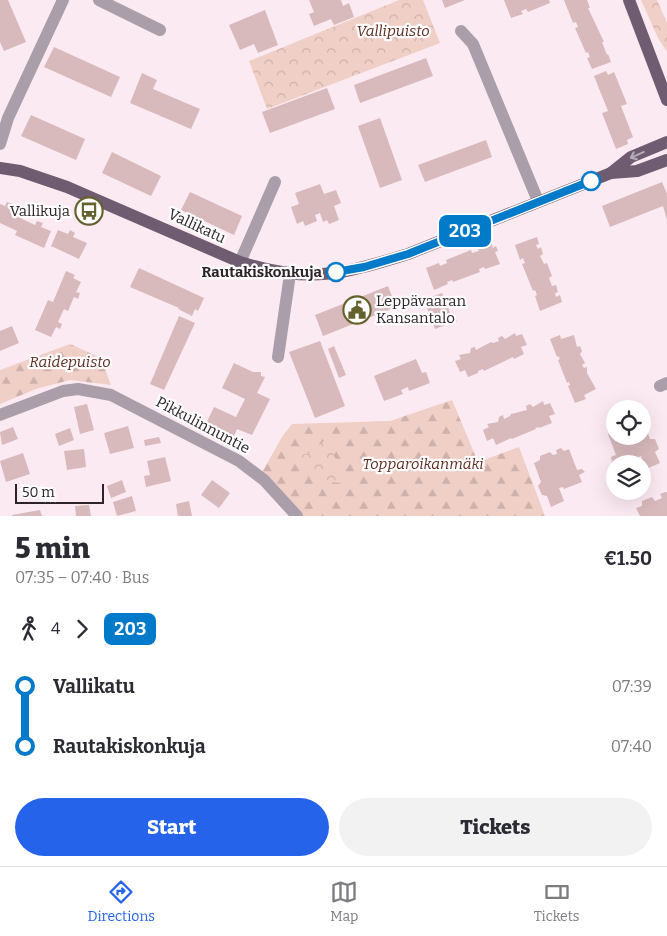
<!DOCTYPE html>
<meta charset="utf-8">
<style>
:root{--surface:#fff;--page:#f2f2f3;--text:#2b2b33;--muted:#7c7c81;--line:#e1e1e2;--accent:#2563eb}
body{margin:0;font-family:Bitter,serif;background:var(--page);color:var(--text);height:100vh;display:flex;flex-direction:column;font-size:19px;white-space:nowrap}
*{box-sizing:border-box;margin:0}
p{font-size:16px;color:var(--muted)}
.icon{flex:none;width:28px;height:28px;fill:none;stroke:currentColor;stroke-width:2;stroke-linecap:round;stroke-linejoin:round}
.map{position:relative;height:516px;overflow:hidden}
.sheet{display:flex;flex-direction:column;background:var(--surface);flex:1}
.sheet>*{flex:none}
.badge{padding:0 10px;border-radius:8px;font-size:18px;line-height:32px}
.tools{position:absolute;left:606px;top:400px;display:grid;gap:10px}
.tools a{display:grid;place-items:center;width:45px;height:45px;border-radius:50%;background:var(--surface);box-shadow:0 5px 20px #0002;font-size:25px}
.scale{position:absolute;left:15px;bottom:12px;width:89px;box-sizing:border-box;padding-left:5px;border:2px solid #2d2328;border-top:0;font-size:14px;line-height:18px;white-space:nowrap;color:#2d2328;-webkit-text-stroke:4px #fdfdfd;paint-order:stroke}
.map>.badge{position:absolute;translate:-50% -50%;box-shadow:0 0 0 2px #fff}
.legs{display:flex;align-items:center;gap:8px;height:55px;padding:0 15px;font-size:16px}
.legs p{margin-inline-start:auto}
.summary{display:flex;align-items:center;justify-content:space-between;height:85px;padding:0 15px}
h1{font-size:28px;font-weight:800;line-height:38px}
.button{display:flex;gap:10px;margin-top:auto;padding:10px 15px}
.button a{flex:1;height:58px;border-radius:30px;background:var(--accent);color:#fff;font-size:20px;font-weight:800;line-height:58px;text-align:center}
.button a+a{background:var(--page);color:var(--text)}
ul{padding:0 15px;list-style:none}
li{display:flex;align-items:center;gap:18px;height:60px;font-size:19px}
li i{display:grid;place-items:center;width:8px;height:100%;margin:0 6px;background:currentColor}
li i::after{content:'';width:12px;height:12px;margin:-6px;border:4px solid;border-radius:50%;background:var(--surface)}
li p{margin-inline-start:auto}
li:first-child i{background:linear-gradient(#0000 50%,currentColor 0)}
li:last-child i{background:linear-gradient(currentColor 50%,#0000 0)}
.dock{display:flex;justify-content:space-around;align-items:center;height:70px;border-top:1px solid var(--line);background:var(--surface);font-size:14px;color:var(--muted)}
.dock a{display:grid;justify-items:center;gap:2px}
.dock .current{color:var(--accent)}
.map>svg:first-child{display:block}
.forest{fill:url(#forest-firs)}
.park{fill:url(#park-crowns)}
.building{fill:#d8b9bc}
.lines{fill:none;stroke-linecap:round;stroke-linejoin:round}
.minor{stroke:#aa9eaa;stroke-width:12}
.major{stroke:#6f5c70;stroke-width:12}
.oneway{stroke:#b6acb6}
.line-1-casing{stroke:#fff;stroke-width:11}
.line-1{stroke:#007ac9;stroke-width:8}
.stop-1-dot{fill:#fff;stroke:#007ac9;stroke-width:2.5}
.labels{text-anchor:middle;stroke-width:4.5;stroke-linejoin:round;paint-order:stroke}
.park-label{font-size:15px;font-style:italic;fill:#5e2c20;stroke:#fdfdfd}
.poi-label{font-size:15px;fill:#2d2328;stroke:#fdfdfd;text-anchor:end}
.street-label{font-size:15px;fill:#2d2328;stroke:#fdfdfd}
.stop-label{font-size:15px;font-weight:bold;fill:#2d2328;stroke:#fdfdfd;text-anchor:end}
</style>
<div class="map">
<svg width="667" height="516" viewBox="0 0 667 516">
<defs>
<pattern id="forest-firs" width="22" height="20" patternUnits="userSpaceOnUse" patternTransform="scale(1.25)"><rect width="22" height="20" fill="#f0cfc6"/><path d="M5 1l3.5 6h-7zM16 11l3.5 6h-7z" fill="#ceb1aa"/></pattern>
<pattern id="park-crowns" width="20" height="18" patternUnits="userSpaceOnUse" patternTransform="scale(1.25)"><rect width="20" height="18" fill="#f0cfc6"/><path d="M2 6a3 3 0 1 1 6 0M12 15a3 3 0 1 1 6 0" fill="none" stroke="#ceb1aa"/></pattern>
</defs>
<rect width="100%" height="100%" fill="#fceaf2"/>
<g class="forest">
<path d="M70,344l31,14 10,27 -41,-5 -34,9 -36,15v-34z"/>
<path d="M452,400l26,62 41,-15 26,69h-242l-42,-42 21,-37 10,-13 98,-3z"/>
</g>
<g class="park">
<path d="M399,0h24l17,43 -173,66 -18,-48z"/>
<path d="M641,0h16l10,23v29l-9,-14z"/>
<path d="M325,440l3,1 17,40 -4,2 -30,-3 -4,-4 3,-3 -1,-3c-6,-5 -11,-3 -11,-12l3,-3 9,-2z"/>
</g>
<g class="building">
<path d="M0,0h8l18,42 -22,9 -4,-9z"/>
<path d="M309,0h32l2,6 6,-3 5,14 -20,8 -3,-6 -17,7 -5,-12 5,-2z"/>
<path d="M442,0h23l-20,8z"/>
<path d="M504,0h45l1,3 -22,9 -2,-3 -5,2 2,3 -12,4z"/>
<path d="M564,0h23l3,8h-2l16,34h-2l5,13 1,-1 3,8 -19,7 -5,-11 3,-1 -2,-5 -2,1 -11,-25 3,-1 -2,-5 -3,1z"/>
<path d="M265,10l13,35 -20,8 -4,-9 -14,6 -11,-25z"/>
<path d="M54,47l66,30 -9,20 -67,-30z"/>
<path d="M426,58l7,18 -73,27 -6,-18z"/>
<path d="M606,71l2,4 6,-3 13,32 -6,2 12,31 -6,3 1,4 -12,5 -14,-36 6,-2 -14,-35z"/>
<path d="M142,73l15,7 -4,9 47,20 -9,20 -61,-26z"/>
<path d="M327,88l8,21 -65,24 -8,-21z"/>
<path d="M31,115l54,24 -9,21 -55,-24z"/>
<path d="M380,118l22,62 -22,8 -22,-62z"/>
<path d="M486,140l6,17 -67,25 -7,-17z"/>
<path d="M112,152l49,24 -10,20 -49,-23z"/>
<path d="M662,182l5,12v26l-4,-14 -53,21 -8,-21z"/>
<path d="M320,184l4,10 12,-4 5,13 -7,3 5,14 -10,4 -2,-4 -4,2 -3,-9 -5,2 2,6 -12,5 -2,-5 -6,3 -6,-17 8,-3 -4,-11z"/>
<path d="M190,192l52,24 -8,19 -53,-25z"/>
<path d="M7,202l6,2 -2,5 13,6 -2,4 13,6 2,-4 6,2 -2,4 10,4 -7,17 -29,-13 2,-4 -17,-8v-19l5,2z"/>
<path d="M58,230l10,4 2,-4 5,3 -2,4 14,6 -8,16 -28,-13z"/>
<path d="M537,237l2,7 -3,1 2,4 3,-2 2,7 -3,2 4,8 3,-1 5,13 -3,2 3,8 4,-1 2,7 -3,1 1,4 4,-2 2,7 -22,9 -5,-15 2,-1 -2,-5 -2,1 -11,-27 3,-1 -2,-5 -3,2 -5,-15z"/>
<path d="M491,242l2,6 3,-2 2,5 -3,1 5,12 -15,5 -1,-2 -5,2 1,3 -27,10 -1,-2 -5,2 1,2 -14,6 -8,-22 13,-5 1,3 7,-3 -1,-3 25,-10 1,3 7,-2 -2,-4z"/>
<path d="M139,268l65,30 -6,13 -3,-2 -3,7 -14,-7 1,-1 -49,-21z"/>
<path d="M66,271l9,4 -2,3 8,4 -5,10 4,1 -2,6 -4,-2 -6,14 -4,-2 -6,13 4,2 -2,5 -4,-2 -5,10 -16,-7 13,-30 5,2z"/>
<path d="M388,286l8,21 -73,29 -8,-21z"/>
<path d="M442,293l3,6 3,-2 2,7 -3,1 4,10 3,-1 3,7 -22,8 -11,-29z"/>
<path d="M179,316l16,7 -31,67 -14,-6z"/>
<path d="M12,326l7,17 -19,8v-20z"/>
<path d="M515,333l1,3 6,-2 5,11 -6,2 3,7 -10,5 -1,-2 -29,14 -1,-2 -5,2v2l-10,4 -3,-7 -5,2 -5,-11 6,-2 -2,-4 11,-2 1,-5 4,-1 1,3 15,-8 2,1 6,-2 -1,-3 4,-2 3,3z"/>
<path d="M560,335l1,4 13,-4 3,12 3,-1 2,5 -2,3 5,9 -3,2 2,3 3,-1v6l9,16 -12,6 2,4 -11,4 -7,-17 2,-1 -1,-3 -2,1 -9,-23 2,-1 -2,-3 -1,1 -7,-18z"/>
<path d="M320,341l25,65 -30,12 -26,-66z"/>
<path d="M334,346l12,29 -7,3 -11,-29z"/>
<path d="M416,359l6,14 4,-1 4,11 -21,8 -1,-4 -7,3 2,4 -19,7 -10,-25z"/>
<path d="M234,363l19,9h8v4l4,1 -8,16 13,6 -18,36 -15,-6 -6,14 -28,-13 11,-23 22,10 9,-18 -23,-11z"/>
<path d="M543,401l1,4 6,-2 5,11 -6,2 3,7 -13,5v-1l-4,1 1,1 -24,10 -1,-1 -15,7 -3,-7 -6,3 -4,-11 6,-3 -2,-3 11,-2 1,-5 4,-2 1,4 6,-3 1,-2 16,-4 -1,-4 4,-2 3,3z"/>
<path d="M87,404l7,26 -14,4 -6,-27z"/>
<path d="M643,420l7,19h5l4,10 -4,3 5,11 -14,6 -5,-13 -3,1 1,2 -11,5h-9l-1,-4 -6,2 -1,-5 5,-2 -8,-21 5,-2 -1,-4 3,-1v9h27z"/>
<path d="M128,426l6,22 -24,6 -6,-21z"/>
<path d="M13,427l5,12 -16,6 -2,-13z"/>
<path d="M70,428l4,12 -15,6 -4,-12z"/>
<path d="M159,437l2,6 -16,3 -1,-6z"/>
<path d="M561,448l3,3 5,-2 8,21 5,-1 3,3 -6,3 3,7 -18,7 -1,-2 -4,1 5,13 -13,6 -4,-11 -5,-1 -4,-9 3,-4 -7,-19 6,-3v-4l10,-4 3,3 4,-1 -1,-4z"/>
<path d="M84,449l2,18 -19,3 -3,-19z"/>
<path d="M23,453l7,21 -24,8 -6,-21z"/>
<path d="M165,457l6,24 -25,6 -2,-11 6,-1 -3,-14z"/>
<path d="M122,480l4,12 -15,6 -4,-12z"/>
<path d="M212,480l18,13 -11,15 -18,-13z"/>
<path d="M666,492h1v24h-27l-4,-8 6,-2v-5l10,-4 3,4 7,-3 -2,-4z"/>
<path d="M132,496l4,15 -19,5 -4,-14z"/>
<path d="M189,501l3,15h-14l-2,-12z"/>
<path d="M89,505l2,11h-15l-1,-10z"/>
<path d="M40,510l2,6h-30v-1z"/>
</g>
<g class="lines">
<g class="minor">
<path d="M99,0l61,30"/>
<path d="M461,31l12,13 65,157"/>
<path d="M0,144l8,-26 55,-118"/>
<path d="M240,262l35,-80"/>
<path d="M278,357l12,-83"/>
<path d="M660,386l7,-3"/>
<path d="M0,415l63,-24 15,-2 33,6 128,66 25,19 33,36"/>
</g>
<g class="major">
<path d="M629,0l38,100"/>
<path d="M0,168l20,3 47,16 173,75c16,5 32,9 49,11 40,6 81,-7 119,-19l203,-81 26,-2 30,-11"/>
<path d="M611,173l20,-16 36,-15"/>
</g>
</g>
<defs><path id="oneway-shaft" d="M-6 0H5M1.5-3L5.5 0L1.5 3" fill="none" stroke-width="1.6" stroke-linecap="round" stroke-linejoin="round" transform="scale(1.25)"/></defs>
<use class="oneway" href="#oneway-shaft" transform="translate(637 155) rotate(156)"/>
<g class="lines">
<g class="line-1-casing">
<path id="line-1" d="M336,272l28,-5 44,-13 183,-73"/>
</g>
<use href="#line-1" class="line-1"/>
</g>
<defs>
<g id="bus-ring" transform="scale(1.4375)"><circle r="9.5" fill="#fdfdfd" stroke="#65612e" stroke-width="1.5"/><path d="M-5-6H5V4H4V6H2V4H-2V6H-4V4H-5ZM-3.5-4V0h7V-4ZM-3.5 1.2v1.5H-2V1.2ZM2 1.2v1.5H3.5V1.2Z" fill="#65612e"/></g>
<g id="civic-ring" transform="scale(1.4375)"><circle r="9.5" fill="#fdfdfd" stroke="#65612e" stroke-width="1.5"/><path d="M-.6-6.5H3V-4.5H.6V-3L4-1V1h2V6H-6V1h2V-1L-.6-3ZM-1.2 2.5V6h2.4V2.5Z" fill="#65612e"/></g>
</defs>
<g fill-rule="evenodd">
<use href="#bus-ring" x="89" y="211"/>
<use href="#civic-ring" x="357" y="310"/>
</g>
<g class="stop-1-dot">
<circle cx="591" cy="181" r="9"/>
<circle cx="336" cy="272" r="9"/>
</g>
<g class="labels">
<g class="park-label">
<text x="393" y="36">Vallipuisto</text>
<text x="70" y="367">Raidepuisto</text>
<text x="423" y="469">Topparoikanmäki</text>
</g>
<g class="poi-label">
<text x="70" y="216">Vallikuja</text>
<text x="376" y="306" text-anchor="start">Leppävaaran<tspan x="376" dy="17">Kansantalo</tspan></text>
</g>
<g class="street-label">
<text transform="translate(197 226) rotate(25)" y="5">Vallikatu</text>
<text transform="translate(203 425) rotate(28)" y="5">Pikkulinnuntie</text>
</g>
<g class="stop-label">
<text x="322" y="277">Rautakiskonkuja</text>
</g>
</g>
</svg>
<div class="tools">
<a><svg class="icon" aria-label="locate" viewBox="0 0 24 24"><circle cx="12" cy="12" r="6"/><path d="M12 2v4M12 18v4M2 12h4M18 12h4"/></svg></a>
<a><svg class="icon" aria-label="layers" viewBox="0 0 24 24"><path d="M12 4l9 5-9 5-9-5zM3 14l9 5 9-5"/></svg></a>
</div>
<div class="scale">50 m</div>
<b class="badge" style="left:465px;top:231px;background:#007ac9;color:#fff">203</b>
</div>
<section class="sheet">
<div class="summary"><div><h1>5 min</h1><p>07:35 – 07:40 · Bus</p></div><b>€1.50</b></div>
<div class="legs"><svg class="icon" aria-label="walk" viewBox="0 0 24 24"><circle cx="13" cy="4" r="2"/><path d="M13 8l-2 6 4 7M11 14l-3 7M7 12l3-4h3l4 4"/></svg>4<svg class="icon" aria-label="forward" viewBox="0 0 24 24"><path d="M9 5l7 7-7 7"/></svg><b class="badge" style="background:#007ac9;color:#fff">203</b></div>
<ul>
<li><i style="color:#007ac9"></i><b>Vallikatu</b><p>07:39</p></li>
<li><i style="color:#007ac9"></i><b>Rautakiskonkuja</b><p>07:40</p></li>
</ul>
<div class="button"><a>Start</a><a>Tickets</a></div>
</section>
<nav class="dock">
<a class="current"><svg class="icon" aria-label="directions" viewBox="0 0 24 24"><path d="M12 3l9 9-9 9-9-9zM9 14v-3h6M13 9l2 2-2 2"/></svg>Directions</a>
<a><svg class="icon" aria-label="map" viewBox="0 0 24 24"><path d="M3 6l6-2 6 2 6-2v14l-6 2-6-2-6 2zM9 4v14M15 6v14"/></svg>Map</a>
<a><svg class="icon" aria-label="tickets" viewBox="0 0 24 24"><path d="M3 7h18v10H3zM15 7v10"/></svg>Tickets</a>
</nav>
